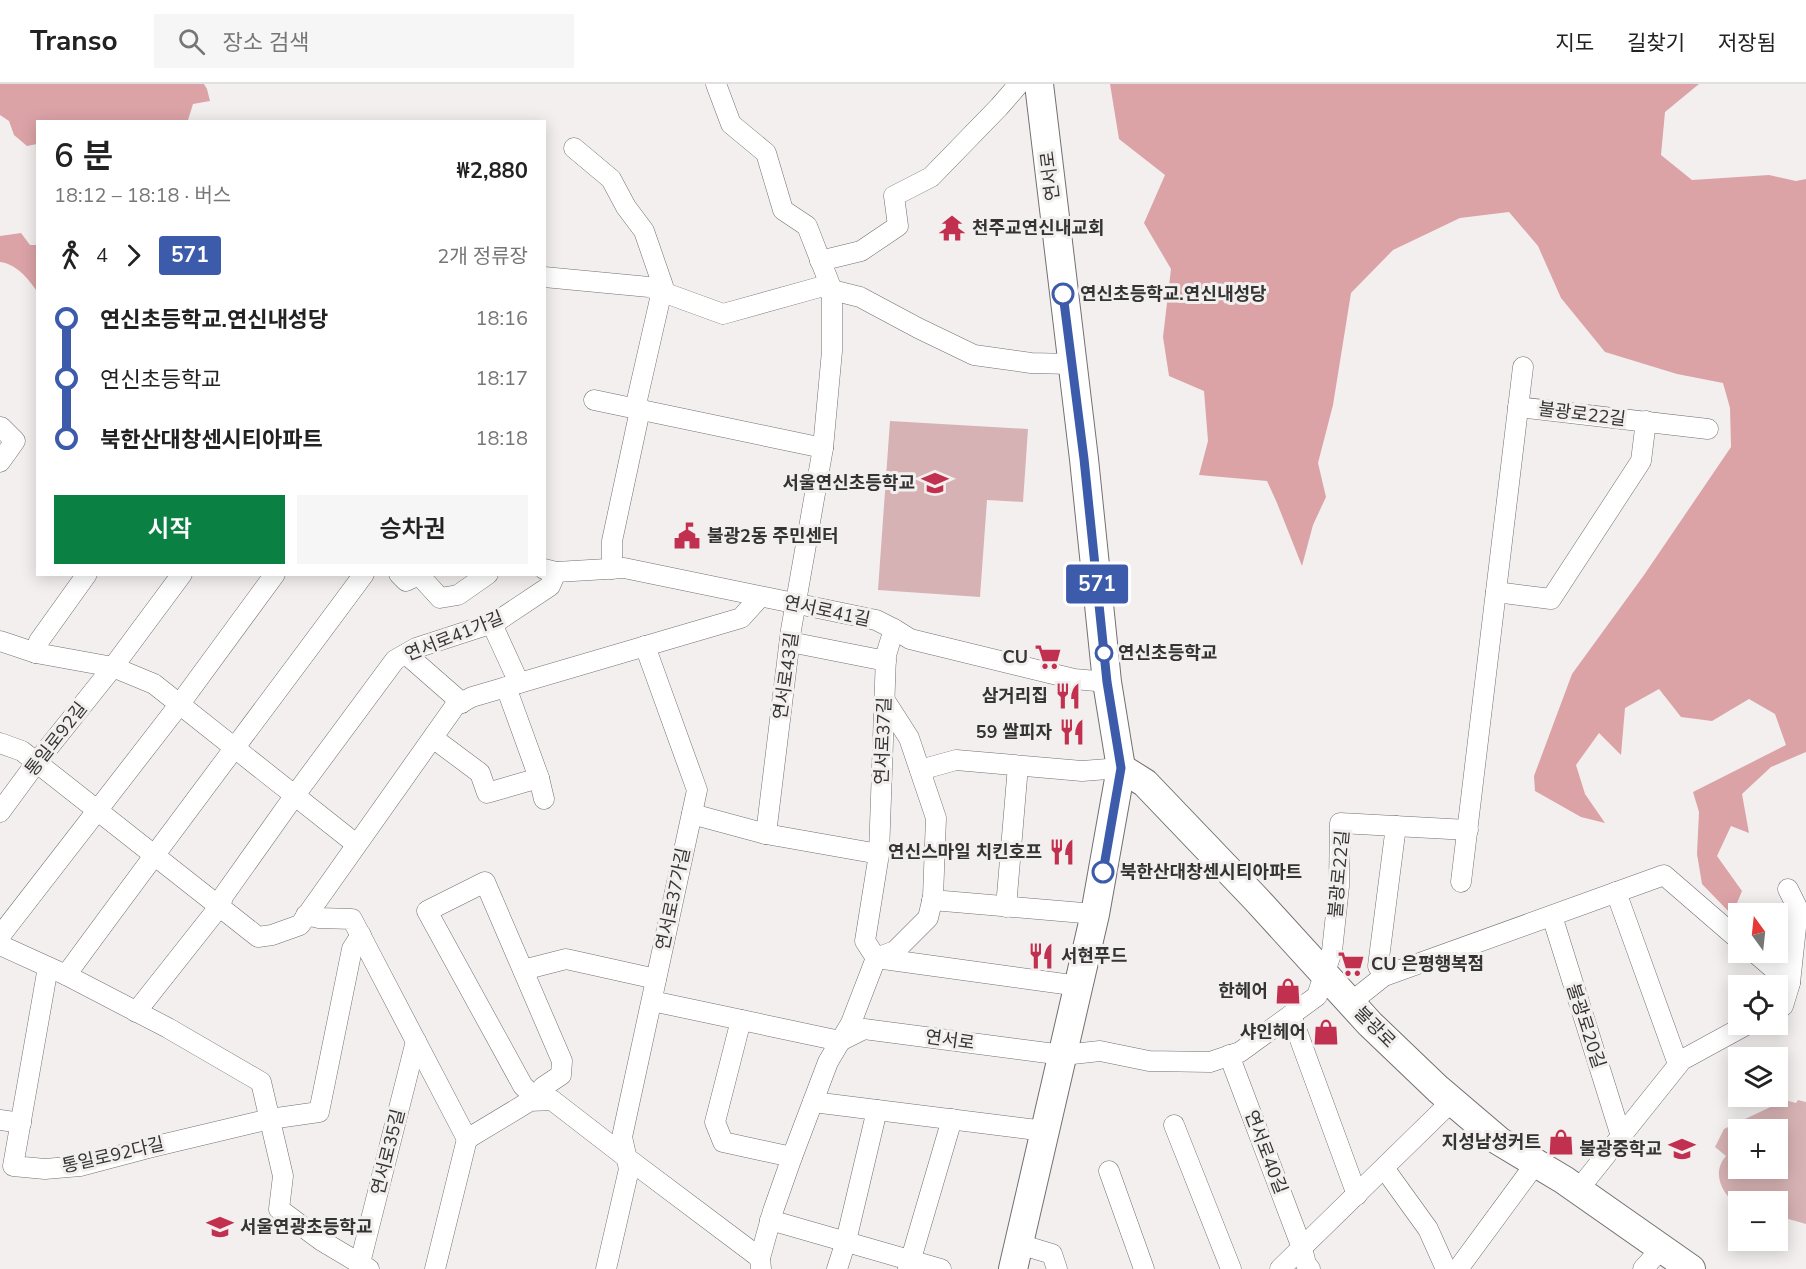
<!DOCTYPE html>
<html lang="ko">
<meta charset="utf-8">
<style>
:root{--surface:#fff;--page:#f6f6f6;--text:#222;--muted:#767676;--line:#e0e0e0;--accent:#0b8043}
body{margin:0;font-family:"Nunito Sans","Noto Sans KR",sans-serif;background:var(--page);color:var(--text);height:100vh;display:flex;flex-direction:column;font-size:22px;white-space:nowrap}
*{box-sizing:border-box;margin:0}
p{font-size:20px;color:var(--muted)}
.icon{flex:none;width:33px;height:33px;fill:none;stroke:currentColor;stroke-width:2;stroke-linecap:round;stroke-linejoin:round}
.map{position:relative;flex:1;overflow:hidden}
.sheet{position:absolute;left:36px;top:36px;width:510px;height:456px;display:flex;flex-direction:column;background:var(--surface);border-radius:0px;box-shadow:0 3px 15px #0003}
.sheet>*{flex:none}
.badge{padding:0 12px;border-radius:4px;font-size:21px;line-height:39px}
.needle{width:39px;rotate:345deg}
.controls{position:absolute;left:1728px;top:819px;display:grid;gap:12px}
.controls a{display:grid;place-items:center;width:60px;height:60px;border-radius:0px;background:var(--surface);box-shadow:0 3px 15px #0003;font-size:30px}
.map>.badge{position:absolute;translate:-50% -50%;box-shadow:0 0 0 3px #fff}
.legs{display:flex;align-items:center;gap:9px;height:66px;padding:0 18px;font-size:20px}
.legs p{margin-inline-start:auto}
.overview{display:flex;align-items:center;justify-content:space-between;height:102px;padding:0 18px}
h1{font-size:33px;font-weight:600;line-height:45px}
.button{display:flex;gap:12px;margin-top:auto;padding:12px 18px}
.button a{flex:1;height:69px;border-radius:0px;background:var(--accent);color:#fff;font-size:24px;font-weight:600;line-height:69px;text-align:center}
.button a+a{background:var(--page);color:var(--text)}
ul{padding:0 18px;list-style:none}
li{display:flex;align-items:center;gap:21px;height:60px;font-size:22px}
li i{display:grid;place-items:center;width:9px;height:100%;margin:0 8px;background:currentColor}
li i::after{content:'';width:15px;height:15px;margin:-8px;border:4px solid;border-radius:50%;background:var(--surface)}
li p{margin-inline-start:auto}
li:first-child i{background:linear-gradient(#0000 50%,currentColor 0)}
li:last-child i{background:linear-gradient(currentColor 50%,#0000 0)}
header{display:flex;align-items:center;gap:36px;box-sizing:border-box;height:84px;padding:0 30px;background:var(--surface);border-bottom:2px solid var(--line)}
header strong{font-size:28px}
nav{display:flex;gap:33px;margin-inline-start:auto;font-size:21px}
.search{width:420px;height:54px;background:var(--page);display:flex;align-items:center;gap:15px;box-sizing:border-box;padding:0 21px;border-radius:0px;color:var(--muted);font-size:22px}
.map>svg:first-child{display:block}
.green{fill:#d7b2b4;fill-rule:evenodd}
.forest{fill:#dca3a7}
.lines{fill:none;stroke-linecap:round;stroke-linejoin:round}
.minor-casing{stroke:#746f70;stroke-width:21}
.secondary-casing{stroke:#746f70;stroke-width:30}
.minor{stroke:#fff;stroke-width:20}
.secondary{stroke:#fff;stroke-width:28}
.line-1-casing{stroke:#fff;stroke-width:14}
.line-1{stroke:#3d5bab;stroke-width:9}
.stop-1-dot{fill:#fff;stroke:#3d5bab;stroke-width:3}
.labels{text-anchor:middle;stroke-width:6;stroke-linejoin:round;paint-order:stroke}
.street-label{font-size:18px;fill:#353434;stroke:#f3efef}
.poi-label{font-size:18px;font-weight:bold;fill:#353434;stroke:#f3efef;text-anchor:end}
.stop-label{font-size:18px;font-weight:bold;fill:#353434;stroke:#f3efef;text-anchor:start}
</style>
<header>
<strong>Transo</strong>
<div class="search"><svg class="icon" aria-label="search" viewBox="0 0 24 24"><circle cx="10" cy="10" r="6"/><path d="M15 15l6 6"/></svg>장소 검색</div>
<nav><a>지도</a><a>길찾기</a><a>저장됨</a></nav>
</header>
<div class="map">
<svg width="1806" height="1185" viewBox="0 0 1806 1185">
<rect width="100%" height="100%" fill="#f3efef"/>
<g class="green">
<path d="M890,337l138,8 -5,73 -36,-2 -7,97 -102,-7z"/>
<path d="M1785,1016l11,3 2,-3 8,2v122l-28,-8v-14h-40v4c-16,-12 -27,-33 -12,-50l-11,-9 9,-18zM1738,1046h40v38h-40z"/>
</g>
<g class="forest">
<path d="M0,0h204l3,5 3,12 -17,3 -5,16 2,1 -152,1 -1,22 -10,2 -13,-11 -5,-14 -9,-6z"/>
<path d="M1110,0h589l-34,28 -4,43 31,25 77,-5 27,6 10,-2v573l-35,15 -29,27 7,39 -18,-7 -14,30 25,35 -10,24 -30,-31 -5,-30 2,-42 -6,-20 93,-47 -11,-31 -26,-15 -37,22 -31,-4 -22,-28 -34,19 -4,47 -22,-22 -23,32 9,29 20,29 -24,-6 -46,-26 -1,-15 38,-102 72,-99 87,-128 -1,-39 -7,-25 -46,-9 -72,-22 -44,-54 -23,-52 -29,-34 -49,6 -67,32 -42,43 -18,112 -15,58 8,34 -13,28 -11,41 -25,-63 -10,-22 -68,-6 9,-34 -4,-50 -35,-15 -6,-39 8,-68 -27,-46 21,-48 -46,-36z"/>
<path d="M21,149l9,12h7v46c-9,-12 -20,-27 -37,-29v-26z"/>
</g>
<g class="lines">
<g class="minor-casing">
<g id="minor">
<path d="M716,0l15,40 35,29 17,57 24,16 25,64v61l-9,97 -32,182 -25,204"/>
<path d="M574,64l37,31 15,28 18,24 19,55 -26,114 3,10 -28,131v28"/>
<path d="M820,177l41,-10 37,-25 -4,-30 37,-19 68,-70 20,-23"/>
<path d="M544,193l105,10 74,27 97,-27 40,10 58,31 56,27 57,8 40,1"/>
<path d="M594,316l229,48"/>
<path d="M1518,323l190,22"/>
<path d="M0,378l15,-21 -14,-14"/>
<path d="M544,485l12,3 68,-4 252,52 18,9 16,10 164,40 33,3"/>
<path d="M399,490l7,7 13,-6 21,23 18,-3 30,-21"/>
<path d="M1496,508l55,7 90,-138 5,-40"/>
<path d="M492,540l27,59"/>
<path d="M894,545l-8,26 -7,199 -14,87 11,17 203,28"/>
<path d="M0,557l36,12 77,14 41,17 202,160"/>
<path d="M790,558l96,19"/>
<path d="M36,569l3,-12 48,-67"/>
<path d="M406,570l56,49"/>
<path d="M506,603l33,91 5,21"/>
<path d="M433,654l47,35 7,20 52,-15"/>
<path d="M0,659l22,8 236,186 14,-2 28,-10 155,-219 17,-9 269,-79 19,-21"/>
<path d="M920,686l36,-10 126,11 39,-3"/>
<path d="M0,728l36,-49 77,-96 69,-93"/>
<path d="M692,730l74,20 113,20"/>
<path d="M485,798l77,179 -1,14 -18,12 -5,13 -15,-14 -96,-175z"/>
<path d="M1461,798l62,-515"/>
<path d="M1616,808l62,172"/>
<path d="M932,816l163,14"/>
<path d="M1006,823l12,-141"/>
<path d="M306,831l13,3 33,1 115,220"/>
<path d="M1552,832l69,220"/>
<path d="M0,852l179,-231 96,-131"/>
<path d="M0,861l66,30 102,53 93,54 22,94 -4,33 43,32 47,28"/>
<path d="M1754,868l36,31"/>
<path d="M48,883l-35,199 32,3 35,-3 68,-18 122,-29 49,-7 33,-163 9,-14"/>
<path d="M523,886l43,-11 90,20"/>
<path d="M66,891c98,-134 199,-267 298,-401"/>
<path d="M1384,892l-6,-10 18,-140"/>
<path d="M652,917l188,40 24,-12 199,26 37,-4 49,10 61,1 30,-10 77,-56 15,-45 7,-65 1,-63 128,7"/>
<path d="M1350,919l34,-27 280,-101 74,64"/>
<path d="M1778,925l5,-3 7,-23 8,-74 -10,-20"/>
<path d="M136,928l83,-105 5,-12 71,-100 100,-135 21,-12 80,-26 54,-36 6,-14"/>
<path d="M1291,931l66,180"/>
<path d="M741,936l-26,102 8,20 69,15"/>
<path d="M1229,971l73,193 4,16 4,5"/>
<path d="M813,1018l232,29"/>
<path d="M0,1036l21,3"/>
<path d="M1174,1041l57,144"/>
<path d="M467,1055l63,-38 22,-1 75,58 133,100"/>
<path d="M1384,1084l44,61 18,40"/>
<path d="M1109,1087l35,98"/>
<path d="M1578,1106l104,-130 66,-36"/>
<path d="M770,1136l171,49"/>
<path d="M1019,1160l33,10 5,15"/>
<path d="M360,1179l56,-222"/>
<path d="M435,1185l32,-130"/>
<path d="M606,1185l23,-100 -7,-32 75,-347 -52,-144"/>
<path d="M761,1185l-1,-11 13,-47 19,-54 36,-95 23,-39 25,-65 19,-7 33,-33 5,-21 3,-79 -27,-80 -25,-39"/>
<path d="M837,1185l9,-28 31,-131"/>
<path d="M908,1185l44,-150"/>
<path d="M1280,1185l172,-168"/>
<path d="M1458,1185l78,-106"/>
<path d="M1643,1185l18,-20"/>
</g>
</g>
<g class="secondary-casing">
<g id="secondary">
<path d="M1121,684l24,15 111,116 114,125 68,65 61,52 65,39 127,89"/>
<path d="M1013,1185l82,-355 26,-146 -14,-86 -23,-223 -45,-375"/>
</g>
</g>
<use href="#minor" class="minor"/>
<use href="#secondary" class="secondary"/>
</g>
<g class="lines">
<g class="line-1-casing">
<path id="line-1" d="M1063,210l21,165 23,223 14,86 -18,104"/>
</g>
<use href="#line-1" class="line-1"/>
</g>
<defs>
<g id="temple-bare" transform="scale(2.07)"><path d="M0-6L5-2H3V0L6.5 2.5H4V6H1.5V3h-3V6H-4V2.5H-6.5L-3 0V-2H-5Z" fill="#c1314f" stroke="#f3efef" stroke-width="2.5" paint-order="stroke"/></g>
<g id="school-bare" transform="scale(2.07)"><path d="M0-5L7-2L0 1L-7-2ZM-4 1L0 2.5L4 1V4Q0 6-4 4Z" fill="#c1314f" stroke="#f3efef" stroke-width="2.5" paint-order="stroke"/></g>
<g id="civic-bare" transform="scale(2.07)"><path d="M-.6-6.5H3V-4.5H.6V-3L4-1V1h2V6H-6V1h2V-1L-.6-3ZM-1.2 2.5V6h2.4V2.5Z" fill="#c1314f" stroke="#f3efef" stroke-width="2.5" paint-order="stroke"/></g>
<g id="supermarket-bare" transform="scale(2.07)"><path d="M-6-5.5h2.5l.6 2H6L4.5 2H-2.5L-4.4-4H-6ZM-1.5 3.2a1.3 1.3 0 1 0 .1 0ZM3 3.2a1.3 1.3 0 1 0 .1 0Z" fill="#c1314f" stroke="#f3efef" stroke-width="2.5" paint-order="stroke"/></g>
<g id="restaurant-bare" transform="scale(2.07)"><path d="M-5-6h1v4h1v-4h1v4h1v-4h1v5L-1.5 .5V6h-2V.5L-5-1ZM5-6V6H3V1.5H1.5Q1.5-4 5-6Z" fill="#c1314f" stroke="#f3efef" stroke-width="2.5" paint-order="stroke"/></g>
<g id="shop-bare" transform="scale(2.07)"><path d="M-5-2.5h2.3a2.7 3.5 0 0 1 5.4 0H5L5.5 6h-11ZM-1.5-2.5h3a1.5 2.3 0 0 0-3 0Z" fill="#c1314f" stroke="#f3efef" stroke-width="2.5" paint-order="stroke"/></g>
</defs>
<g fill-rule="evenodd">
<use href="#temple-bare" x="952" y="144"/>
<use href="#school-bare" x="935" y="399"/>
<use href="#civic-bare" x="687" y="452"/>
<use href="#supermarket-bare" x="1048" y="573"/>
<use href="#restaurant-bare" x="1068" y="612"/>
<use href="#restaurant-bare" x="1072" y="648"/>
<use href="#restaurant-bare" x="1062" y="768"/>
<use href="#restaurant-bare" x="1041" y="872"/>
<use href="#supermarket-bare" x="1351" y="880"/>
<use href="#shop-bare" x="1288" y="907"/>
<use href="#shop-bare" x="1326" y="948"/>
<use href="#shop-bare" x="1561" y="1058"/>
<use href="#school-bare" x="1682" y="1065"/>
<use href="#school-bare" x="220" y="1143"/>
</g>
<g class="stop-1-dot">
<circle cx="1063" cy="210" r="10"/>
<circle cx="1104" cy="569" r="8"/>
<circle cx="1103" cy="788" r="10"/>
</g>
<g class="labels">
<g class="street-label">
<text transform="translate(1050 92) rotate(-97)" y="6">연서로</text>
<text transform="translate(1582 330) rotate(7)" y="6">불광로22길</text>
<text transform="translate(827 527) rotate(12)" y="6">연서로41길</text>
<text transform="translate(454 552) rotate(-22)" y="6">연서로41가길</text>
<text transform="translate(786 592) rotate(-82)" y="6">연서로43길</text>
<text transform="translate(56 655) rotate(-52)" y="6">통일로92길</text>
<text transform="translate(883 657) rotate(-88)" y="6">연서로37길</text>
<text transform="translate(1339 790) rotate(-85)" y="6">불광로22길</text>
<text transform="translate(673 815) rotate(-78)" y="6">연서로37가길</text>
<text transform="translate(1586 942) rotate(72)" y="6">불광로20길</text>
<text transform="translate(1375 943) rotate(45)" y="6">불광로</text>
<text transform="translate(950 956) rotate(8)" y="6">연서로</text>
<text transform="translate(388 1068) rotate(-76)" y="6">연서로35길</text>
<text transform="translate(1266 1068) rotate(69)" y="6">연서로40길</text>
<text transform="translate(113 1071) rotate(-13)" y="6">통일로92다길</text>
</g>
<g class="poi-label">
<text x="972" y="150" text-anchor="start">천주교연신내교회</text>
<text x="915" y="405">서울연신초등학교</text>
<text x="707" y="458" text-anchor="start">불광2동 주민센터</text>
<text x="1028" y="579">CU</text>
<text x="1048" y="618">삼거리집</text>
<text x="1052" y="654">59 쌀피자</text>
<text x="1042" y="774">연신스마일 치킨호프</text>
<text x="1061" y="878" text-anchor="start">서현푸드</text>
<text x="1371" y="886" text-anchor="start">CU 은평행복점</text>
<text x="1268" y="913">한헤어</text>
<text x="1306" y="954">샤인헤어</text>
<text x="1541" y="1064">지성남성커트</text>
<text x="1662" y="1071">불광중학교</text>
<text x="240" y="1149" text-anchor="start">서울연광초등학교</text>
</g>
<g class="stop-label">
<text x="1080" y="216">연신초등학교.연신내성당</text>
<text x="1118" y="575">연신초등학교</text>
<text x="1120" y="794">북한산대창센시티아파트</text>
</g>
</g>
</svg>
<div class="controls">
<a><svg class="needle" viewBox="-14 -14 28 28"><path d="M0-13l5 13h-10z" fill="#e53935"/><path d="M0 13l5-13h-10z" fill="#767676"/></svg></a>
<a><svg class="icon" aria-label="locate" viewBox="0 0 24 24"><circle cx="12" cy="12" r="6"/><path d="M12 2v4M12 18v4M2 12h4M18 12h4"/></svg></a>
<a><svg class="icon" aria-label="layers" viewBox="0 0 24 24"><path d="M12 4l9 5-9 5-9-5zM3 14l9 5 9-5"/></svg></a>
<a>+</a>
<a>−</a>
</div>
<b class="badge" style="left:1097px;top:500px;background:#3d5bab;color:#fff">571</b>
<section class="sheet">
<div class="overview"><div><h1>6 분</h1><p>18:12 – 18:18 · 버스</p></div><b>₩2,880</b></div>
<div class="legs"><svg class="icon" aria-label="walk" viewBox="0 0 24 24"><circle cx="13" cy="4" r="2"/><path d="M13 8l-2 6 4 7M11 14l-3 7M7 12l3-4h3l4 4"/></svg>4<svg class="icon" aria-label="forward" viewBox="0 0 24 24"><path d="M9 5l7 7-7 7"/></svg><b class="badge" style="background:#3d5bab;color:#fff">571</b><p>2개 정류장</p></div>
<ul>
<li><i style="color:#3d5bab"></i><b>연신초등학교.연신내성당</b><p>18:16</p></li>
<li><i style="color:#3d5bab"></i><span>연신초등학교</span><p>18:17</p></li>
<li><i style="color:#3d5bab"></i><b>북한산대창센시티아파트</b><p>18:18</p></li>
</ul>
<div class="button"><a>시작</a><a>승차권</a></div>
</section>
</div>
